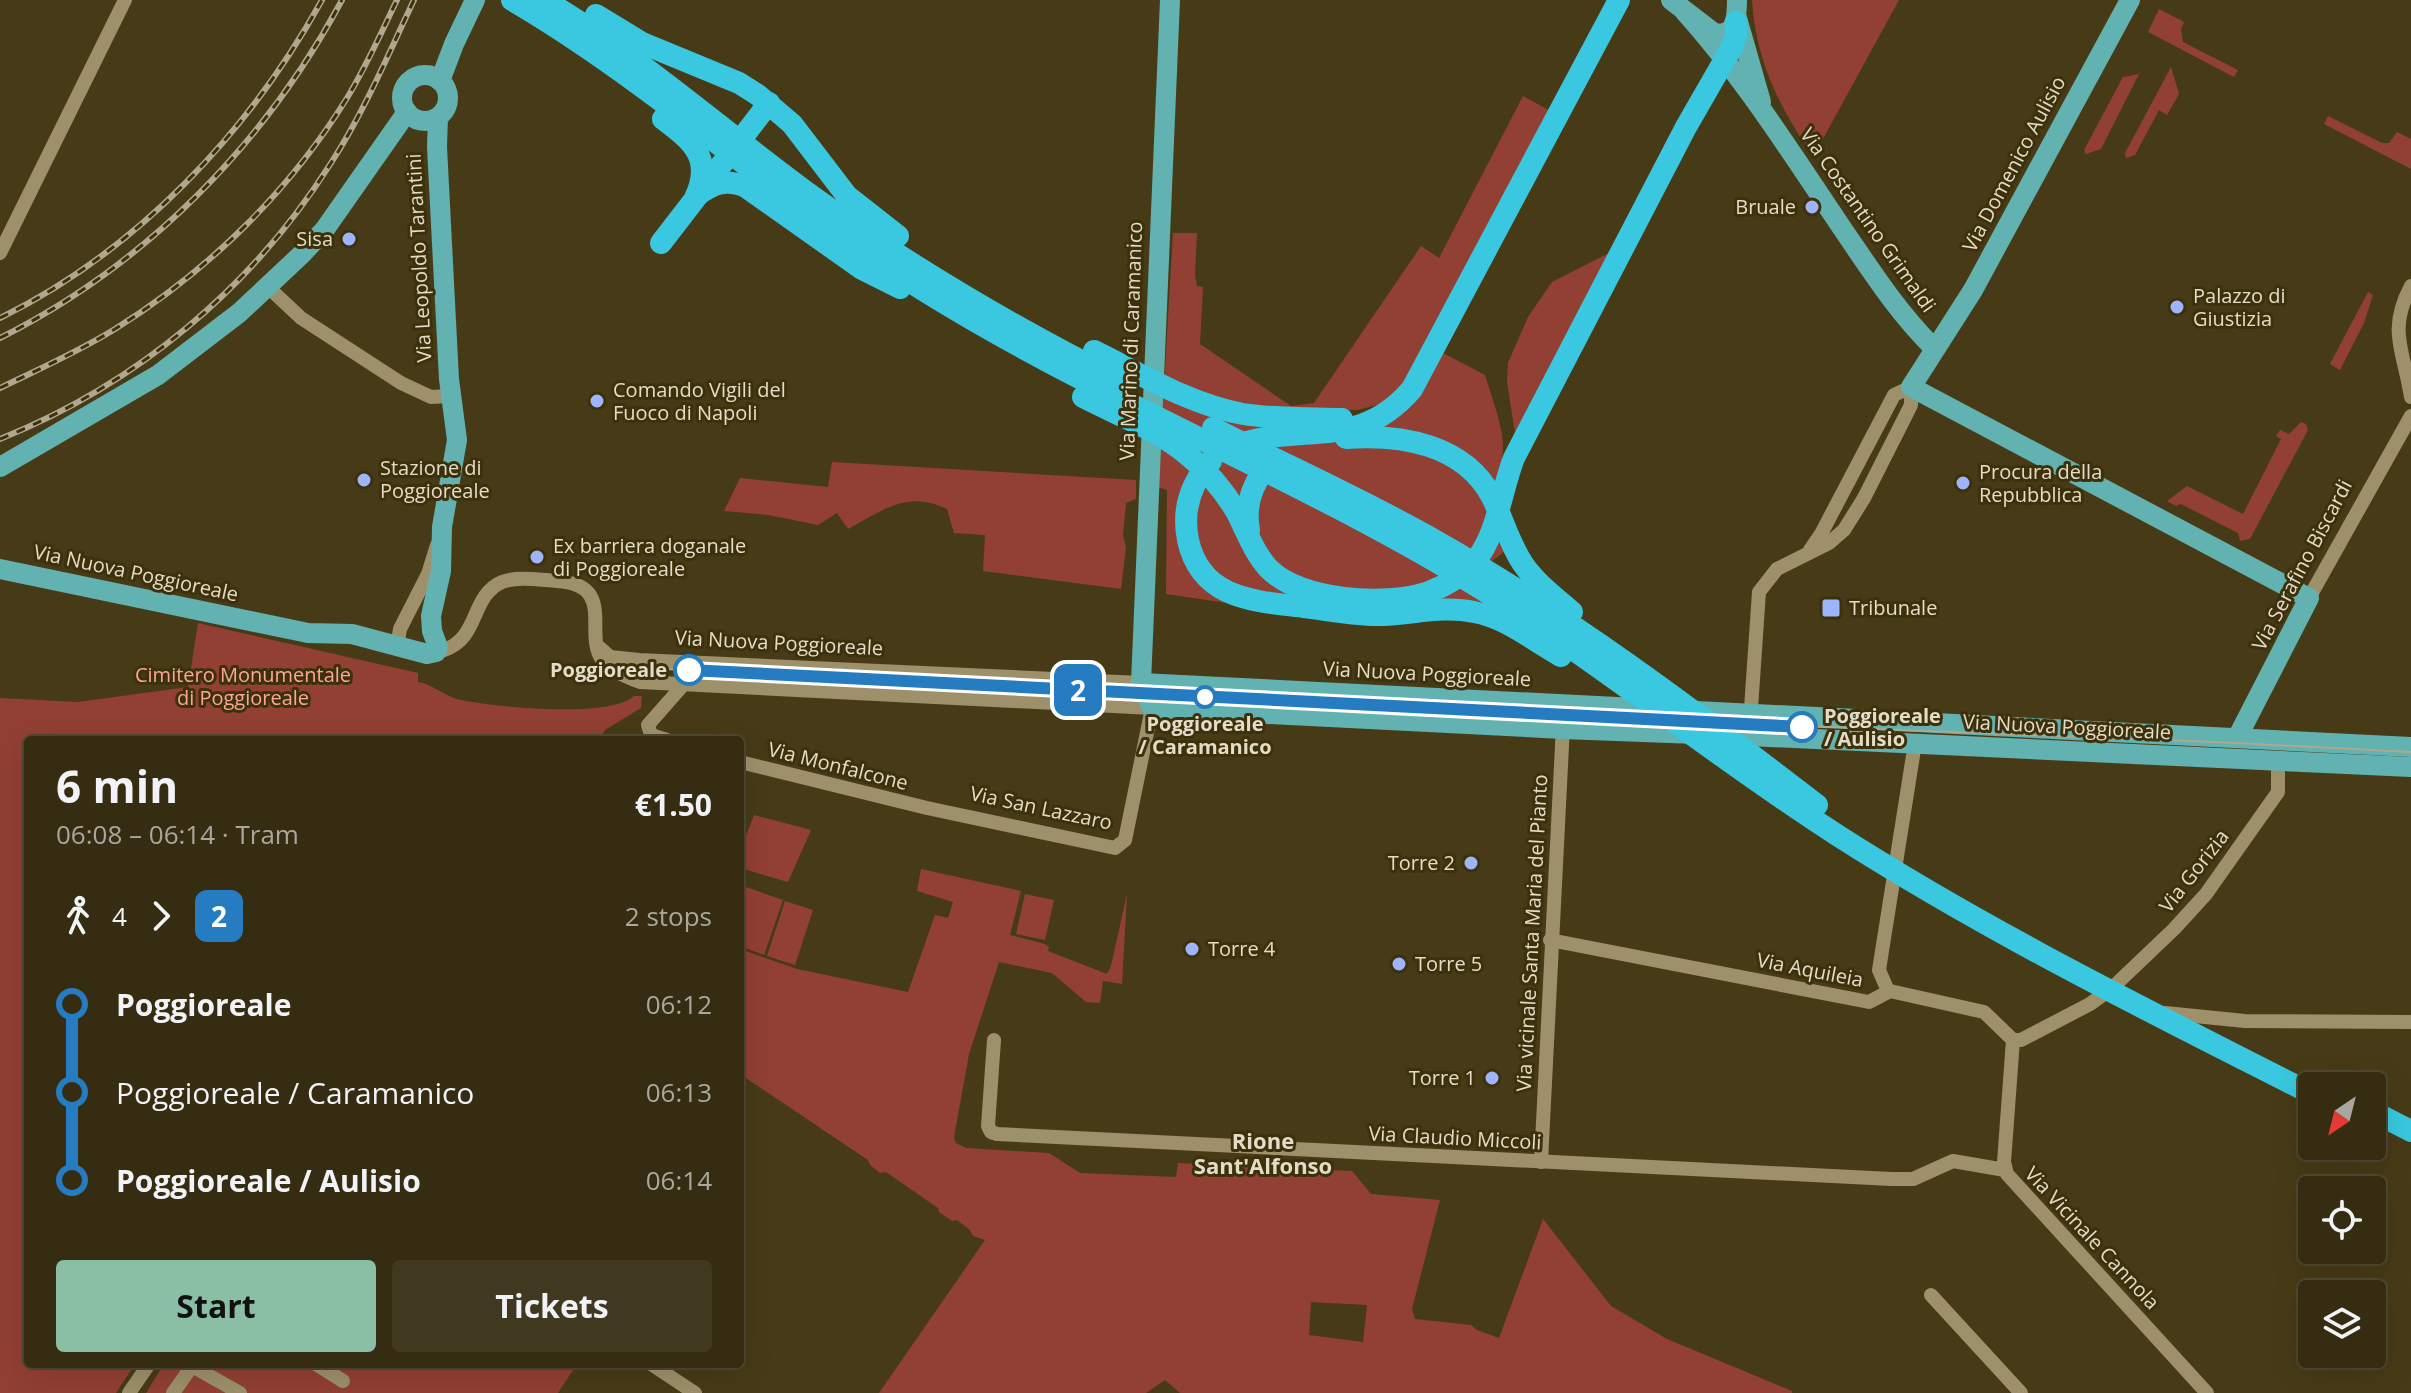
<!DOCTYPE html>
<meta charset="utf-8">
<style>
:root{--surface:#352c11;--page:#40381f;--text:#f1f3f6;--muted:#aaa79f;--line:#4f4831;--accent:#8abfa5}
body{margin:0;font-family:"Open Sans",sans-serif;background:var(--page);color:var(--text);height:100vh;display:flex;flex-direction:column;font-size:30px;white-space:nowrap}
*{box-sizing:border-box;margin:0}
p{font-size:26px;color:var(--muted)}
.icon{flex:none;width:44px;height:44px;fill:none;stroke:currentColor;stroke-width:2;stroke-linecap:round;stroke-linejoin:round}
.map{position:relative;flex:1;overflow:hidden}
.details{position:absolute;left:24px;top:736px;width:720px;height:632px;display:flex;flex-direction:column;background:var(--surface);border-radius:8px;box-shadow:0 8px 32px #0002,0 0 0 2px var(--line)}
.details>*{flex:none}
.badge{padding:0 16px;border-radius:12px;font-size:28px;line-height:52px}
.needle{width:52px;rotate:215deg}
.controls{position:absolute;left:2298px;top:1072px;display:grid;gap:16px}
.controls a{display:grid;place-items:center;width:88px;height:88px;border-radius:8px;background:var(--surface);box-shadow:0 8px 32px #0002,0 0 0 2px var(--line);font-size:40px}
.map>.badge{position:absolute;translate:-50% -50%;box-shadow:0 0 0 4px #fff}
.legs{display:flex;align-items:center;gap:12px;height:88px;padding:0 32px;font-size:26px}
.legs p{margin-inline-start:auto}
.headline{display:flex;align-items:center;justify-content:space-between;height:136px;padding:0 32px}
h1{font-size:44px;font-weight:700;line-height:60px}
.primary-button{display:flex;gap:16px;margin-top:auto;padding:16px 32px}
.primary-button a{flex:1;height:92px;border-radius:8px;background:var(--accent);color:#111;font-size:32px;font-weight:700;line-height:92px;text-align:center}
.primary-button a+a{background:var(--page);color:var(--text)}
ul{padding:0 32px;list-style:none}
li{display:flex;align-items:center;gap:28px;height:88px;font-size:30px}
li i{display:grid;place-items:center;width:12px;height:100%;margin:0 10px;background:currentColor}
li i::after{content:'';width:20px;height:20px;margin:-10px;border:6px solid;border-radius:50%;background:var(--surface)}
li p{margin-inline-start:auto}
li:first-child i{background:linear-gradient(#0000 50%,currentColor 0)}
li:last-child i{background:linear-gradient(currentColor 50%,#0000 0)}
.map>svg:first-child{display:block}
.green{fill:#924033;fill-rule:evenodd}
.lines{fill:none;stroke-linecap:round;stroke-linejoin:round}
.minor{stroke:#9e906a;stroke-width:14}
.major{stroke:#61b2b0;stroke-width:20}
.highway{stroke:#39c8df;stroke-width:22}
.tram{stroke:#b0a88e;stroke-width:2}
.rail-casing{stroke:#b0a88e;stroke-width:6}
.rail{stroke:#3d310b;stroke-width:3;stroke-dasharray:9;stroke-linecap:butt}
.line-1-casing{stroke:#fff;stroke-width:18}
.line-1{stroke:#267cc0;stroke-width:12}
.poi-dot{fill:#9eb4fd;stroke:#3d310b;stroke-width:3}
.stop-1-dot{fill:#fff;stroke:#267cc0;stroke-width:4}
.labels{text-anchor:middle;stroke-width:6;stroke-linejoin:round;paint-order:stroke}
.street-label{font-size:20px;fill:#e3dcc8;stroke:#3d310b}
.poi-label{font-size:20px;fill:#e3dcc8;stroke:#3d310b;text-anchor:start}
.stop-label{font-size:20px;font-weight:bold;fill:#e3dcc8;stroke:#3d310b;text-anchor:end}
.park-label{font-size:20px;fill:#fea595;stroke:#3d310b}
.neighbourhood-label{font-size:22px;font-weight:bold;fill:#e3dcc8;stroke:#3d310b}
</style>
<div class="map">
<svg width="2411" height="1393" viewBox="0 0 2411 1393">
<rect width="100%" height="100%" fill="#473b17"/>
<g class="green">
<path d="M1752,0h147l-86,157c-34,-51 -57,-95 -61,-157z"/>
<path d="M2159,9l25,13 -3,7 2,13 55,28 -4,7 -86,-45z"/>
<path d="M2171,67l8,27 -12,21 -8,-5 -24,45 -9,3 -1,-5z"/>
<path d="M2139,74l-38,75 -15,5 -2,-4 39,-73z"/>
<path d="M1523,96l29,16 -143,270 -28,22 -24,6 -98,-1 -1,13 88,1c-38,4 -85,2 -120,19 -47,21 -63,99 -27,137 12,13 33,20 49,27l1,-12c-22,-6 -41,-19 -50,-41 -9,-21 -10,-44 0,-65 23,-48 88,-48 135,-53 16,-1 33,-2 47,-9 32,-17 47,-44 62,-73l42,22c6,19 13,39 17,59 3,19 -2,43 -6,61 -18,71 -48,95 -121,97v13l63,-9 26,-12 33,-45 7,13 -12,9 -5,59 -239,-14 -82,-12 1,-104 -9,-3 15,-254h24l-2,42 2,11 6,1 -3,57 91,62 23,-3 107,-157 18,12z"/>
<path d="M2328,116l54,27h7l8,-11 14,7v30l-87,-45z"/>
<path d="M1609,253l-93,187 -9,-58 1,-19 20,-46 24,-35z"/>
<path d="M2368,292l5,3 -9,28 -24,47 -10,-6z"/>
<path d="M2301,422l5,2 2,6 -58,109 -10,2 -2,-8 -57,-29 -5,2 -9,-5 20,-15 56,28 38,-75 -5,-3 4,-6 9,4z"/>
<path d="M832,462l304,18v19l-10,4 -3,32 3,12 -5,42 -138,-18 2,-36 -31,-2 -7,-24c-41,-19 -63,1 -99,20l-11,-16 -19,12 -49,-10 -45,-4 16,-33 88,9z"/>
<path d="M198,623l220,50v9c11,1 26,13 39,17 34,8 152,20 177,-3h8l-1,12 -36,22 -6,10h-571v624h107l-19,29h-116v-695l78,4 110,-15z"/>
<path d="M754,815l57,15 -23,52 -48,-14v-17z"/>
<path d="M921,869l100,22 -11,44 35,9 4,3 -1,4 59,23 4,-8 16,-72 -5,90 -19,-3 -3,22 -14,-1 -34,-29 -53,-11 -30,92 -15,83 2,6 10,5 83,5 31,20 96,4 2,-14 174,8 19,23 69,6 -28,109 3,10 56,6 6,5 22,8 44,-119 68,87 56,33 125,52v2h-612l-15,-13 -19,13h-267l106,-153 -12,-4 -3,-6 -13,-10 -5,1 -13,-9 -1,-4 -52,-36 -6,1 -10,-8 -2,-5 -128,-86v-125l57,20 111,23 27,-77 13,3 5,-16 -36,-11zM1311,1302l56,3 -4,37 -54,-7z"/>
<path d="M740,885l43,15 -19,55 -24,-9z"/>
<path d="M1025,894l29,6 -9,40 -29,-6z"/>
<path d="M785,901l28,9 -18,55 -28,-9z"/>
<path d="M164,1364h413l-19,29h-412z"/>
</g>
<g class="lines">
<g class="minor">
<path d="M0,253l125,-253"/>
<path d="M2411,286c-24,45 -7,65 0,111"/>
<path d="M268,287l33,31 100,65 30,14 20,-1"/>
<path d="M2309,598l102,-182"/>
<path d="M398,641l2,-12 28,-55 9,-29"/>
<path d="M600,648l10,9 29,3 502,23"/>
<path d="M444,650c36,-12 26,-54 58,-68 16,-6 38,-2 55,-1 61,4 25,53 46,80 7,9 26,17 37,21l512,26 -27,132 -10,8 -188,-40 -187,-46"/>
<path d="M1750,723l9,-131 18,-23 52,-26 15,-13 20,-32 47,-93v-18l-17,8 -73,139 -11,16"/>
<path d="M667,740l-16,-5 -3,-10 36,-41"/>
<path d="M1550,940l319,62 21,-11 94,21 29,28"/>
<path d="M1888,991l-9,-21 36,-227"/>
<path d="M2165,1013l80,8 166,1"/>
<path d="M994,1040l-6,86 3,6 6,2 894,45h22l40,-18 52,9"/>
<path d="M2013,1040l-9,122 3,12 200,219"/>
<path d="M2013,1040h8l69,-36 21,-15 63,-60 32,-35 72,-102v-31"/>
<path d="M1541,1162l23,-456"/>
<path d="M1931,1295l90,98"/>
<path d="M316,1364l27,17"/>
<path d="M651,1364l44,29"/>
<path d="M129,1393l20,-29"/>
<path d="M173,1393l19,-27 48,27"/>
</g>
<g class="major">
<path d="M1170,0l-29,683 11,25 411,21 186,7 662,31"/>
<path d="M1671,0l43,33c22,4 23,-16 23,-33"/>
<path d="M2130,0l-157,290 -62,97 398,211 -72,140"/>
<path d="M1685,12c60,67 109,145 159,219 28,41 55,83 90,117"/>
<path d="M1737,18l24,84"/>
<circle cx="425" cy="98" r="23"/>
<path d="M440,81l14,-37 21,-44"/>
<path d="M0,467l158,-92 81,-62 63,-59 23,-25 82,-117"/>
<path d="M0,569l308,64 44,1 75,20 9,-2 2,-5 -6,-16 -1,-15 10,-45 1,-44 15,-87 -8,-61 -12,-232 1,-30"/>
<path d="M1141,683l1270,64"/>
</g>
<g class="highway">
<path d="M512,0c135,79 249,185 380,270 181,119 385,196 570,307 130,78 247,176 375,258 153,98 314,177 475,259"/>
<path d="M544,0c94,55 174,127 261,191 99,72 204,134 313,189"/>
<path d="M596,15l46,28 97,40 19,12 34,29 55,72 51,40"/>
<path d="M663,119c29,22 50,38 33,77"/>
<path d="M696,196c17,-12 30,-18 50,-9l116,82 38,19"/>
<path d="M661,243l108,-140"/>
<path d="M1094,351c47,23 97,54 149,63 32,5 66,4 99,5"/>
<path d="M1083,397c35,18 75,33 106,59 18,15 35,35 47,55 10,19 18,42 33,58 32,32 115,37 157,24 18,-6 38,-18 50,-33 22,-28 25,-69 38,-102l172,-331 46,-80 4,-11v-14"/>
<path d="M1213,428c74,38 151,72 223,113 134,76 259,170 381,264"/>
<path d="M1346,438c55,-4 118,6 146,59 11,22 17,46 31,67 13,19 32,33 49,48"/>
<path d="M1240,444c66,-21 120,6 172,-55l207,-389"/>
<path d="M1211,461c-20,22 -29,49 -23,79 13,60 67,61 116,67 24,3 49,8 73,8 33,0 64,-10 97,-3 33,6 58,28 87,44"/>
<path d="M1249,530c-5,-27 5,-51 24,-70"/>
<path d="M2372,1111l39,20"/>
</g>
<path class="tram" d="M665,669l1107,56 443,17 196,10"/>
<g class="rail-casing">
<g id="rail">
<path d="M0,318c137,-67 249,-186 322,-318"/>
<path d="M0,338c146,-73 265,-194 342,-338"/>
<path d="M0,388c39,-19 78,-36 115,-59 93,-58 174,-137 232,-231 19,-31 34,-65 50,-98"/>
<path d="M0,439c137,-55 252,-151 331,-276 33,-51 57,-108 83,-163"/>
</g>
</g>
<use href="#rail" class="rail"/>
</g>
<g class="lines">
<g class="line-1-casing">
<path id="line-1" d="M689,670l1113,57"/>
</g>
<use href="#line-1" class="line-1"/>
</g>
<g class="poi-dot">
<circle cx="1812" cy="207" r="8"/>
<circle cx="349" cy="239" r="8"/>
<circle cx="2177" cy="307" r="8"/>
<circle cx="597" cy="401" r="8"/>
<circle cx="364" cy="480" r="8"/>
<circle cx="1963" cy="483" r="8"/>
<circle cx="537" cy="557" r="8"/>
<rect x="1821" y="598" width="20" height="20" rx="4"/>
<circle cx="1471" cy="863" r="8"/>
<circle cx="1192" cy="949" r="8"/>
<circle cx="1399" cy="964" r="8"/>
<circle cx="1492" cy="1078" r="8"/>
</g>
<g class="stop-1-dot">
<circle cx="689" cy="670" r="14"/>
<circle cx="1205" cy="697" r="10"/>
<circle cx="1802" cy="727" r="14"/>
</g>
<g class="labels">
<g class="street-label">
<text transform="translate(2014 164) rotate(-62)" y="7">Via Domenico Aulisio</text>
<text transform="translate(1868 220) rotate(55)" y="7">Via Costantino Grimaldi</text>
<text transform="translate(419 258) rotate(-93)" y="7">Via Leopoldo Tarantini</text>
<text transform="translate(1131 341) rotate(-88)" y="7">Via Marino di Caramanico</text>
<text transform="translate(2302 565) rotate(-62)" y="7">Via Serafino Biscardi</text>
<text transform="translate(136 573) rotate(12)" y="7">Via Nuova Poggioreale</text>
<text transform="translate(779 643) rotate(3)" y="7">Via Nuova Poggioreale</text>
<text transform="translate(1427 674) rotate(3)" y="7">Via Nuova Poggioreale</text>
<text transform="translate(2067 727) rotate(3)" y="7">Via Nuova Poggioreale</text>
<text transform="translate(838 766) rotate(14)" y="7">Via Monfalcone</text>
<text transform="translate(1041 808) rotate(12)" y="7">Via San Lazzaro</text>
<text transform="translate(2194 871) rotate(-52)" y="7">Via Gorizia</text>
<text transform="translate(1532 933) rotate(-87)" y="7">Via vicinale Santa Maria del Pianto</text>
<text transform="translate(1810 970) rotate(11)" y="7">Via Aquileia</text>
<text transform="translate(1455 1138) rotate(3)" y="7">Via Claudio Miccoli</text>
<text transform="translate(2092 1238) rotate(47)" y="7">Via Vicinale Cannola</text>
</g>
<g class="poi-label">
<text x="1796" y="214" text-anchor="end">Bruale</text>
<text x="333" y="246" text-anchor="end">Sisa</text>
<text x="2193" y="303">Palazzo di<tspan x="2193" dy="23">Giustizia</tspan></text>
<text x="613" y="397">Comando Vigili del<tspan x="613" dy="23">Fuoco di Napoli</tspan></text>
<text x="380" y="475">Stazione di<tspan x="380" dy="23">Poggioreale</tspan></text>
<text x="1979" y="479">Procura della<tspan x="1979" dy="23">Repubblica</tspan></text>
<text x="553" y="553">Ex barriera doganale<tspan x="553" dy="23">di Poggioreale</tspan></text>
<text x="1849" y="615">Tribunale</text>
<text x="1455" y="870" text-anchor="end">Torre 2</text>
<text x="1208" y="956">Torre 4</text>
<text x="1415" y="971">Torre 5</text>
<text x="1476" y="1085" text-anchor="end">Torre 1</text>
</g>
<g class="stop-label">
<text x="667" y="677">Poggioreale</text>
<text x="1824" y="723" text-anchor="start">Poggioreale<tspan x="1824" dy="23">/ Aulisio</tspan></text>
<text x="1205" y="731" text-anchor="middle">Poggioreale<tspan x="1205" dy="23">/ Caramanico</tspan></text>
</g>
<g class="park-label">
<text x="243" y="682">Cimitero Monumentale<tspan x="243" dy="23">di Poggioreale</tspan></text>
</g>
<g class="neighbourhood-label">
<text x="1263" y="1149">Rione<tspan x="1263" dy="25">Sant'Alfonso</tspan></text>
</g>
</g>
</svg>
<div class="controls">
<a><svg class="needle" viewBox="-14 -14 28 28"><path d="M0-13l5 13h-10z" fill="#e53935"/><path d="M0 13l5-13h-10z" fill="#aaa79f"/></svg></a>
<a><svg class="icon" aria-label="locate" viewBox="0 0 24 24"><circle cx="12" cy="12" r="6"/><path d="M12 2v4M12 18v4M2 12h4M18 12h4"/></svg></a>
<a><svg class="icon" aria-label="layers" viewBox="0 0 24 24"><path d="M12 4l9 5-9 5-9-5zM3 14l9 5 9-5"/></svg></a>
</div>
<b class="badge" style="left:1078px;top:690px;background:#267cc0;color:#fff">2</b>
<section class="details">
<div class="headline"><div><h1>6 min</h1><p>06:08 – 06:14 · Tram</p></div><b>€1.50</b></div>
<div class="legs"><svg class="icon" aria-label="walk" viewBox="0 0 24 24"><circle cx="13" cy="4" r="2"/><path d="M13 8l-2 6 4 7M11 14l-3 7M7 12l3-4h3l4 4"/></svg>4<svg class="icon" aria-label="forward" viewBox="0 0 24 24"><path d="M9 5l7 7-7 7"/></svg><b class="badge" style="background:#267cc0;color:#fff">2</b><p>2 stops</p></div>
<ul>
<li><i style="color:#267cc0"></i><b>Poggioreale</b><p>06:12</p></li>
<li><i style="color:#267cc0"></i><span>Poggioreale / Caramanico</span><p>06:13</p></li>
<li><i style="color:#267cc0"></i><b>Poggioreale / Aulisio</b><p>06:14</p></li>
</ul>
<div class="primary-button"><a>Start</a><a>Tickets</a></div>
</section>
</div>
